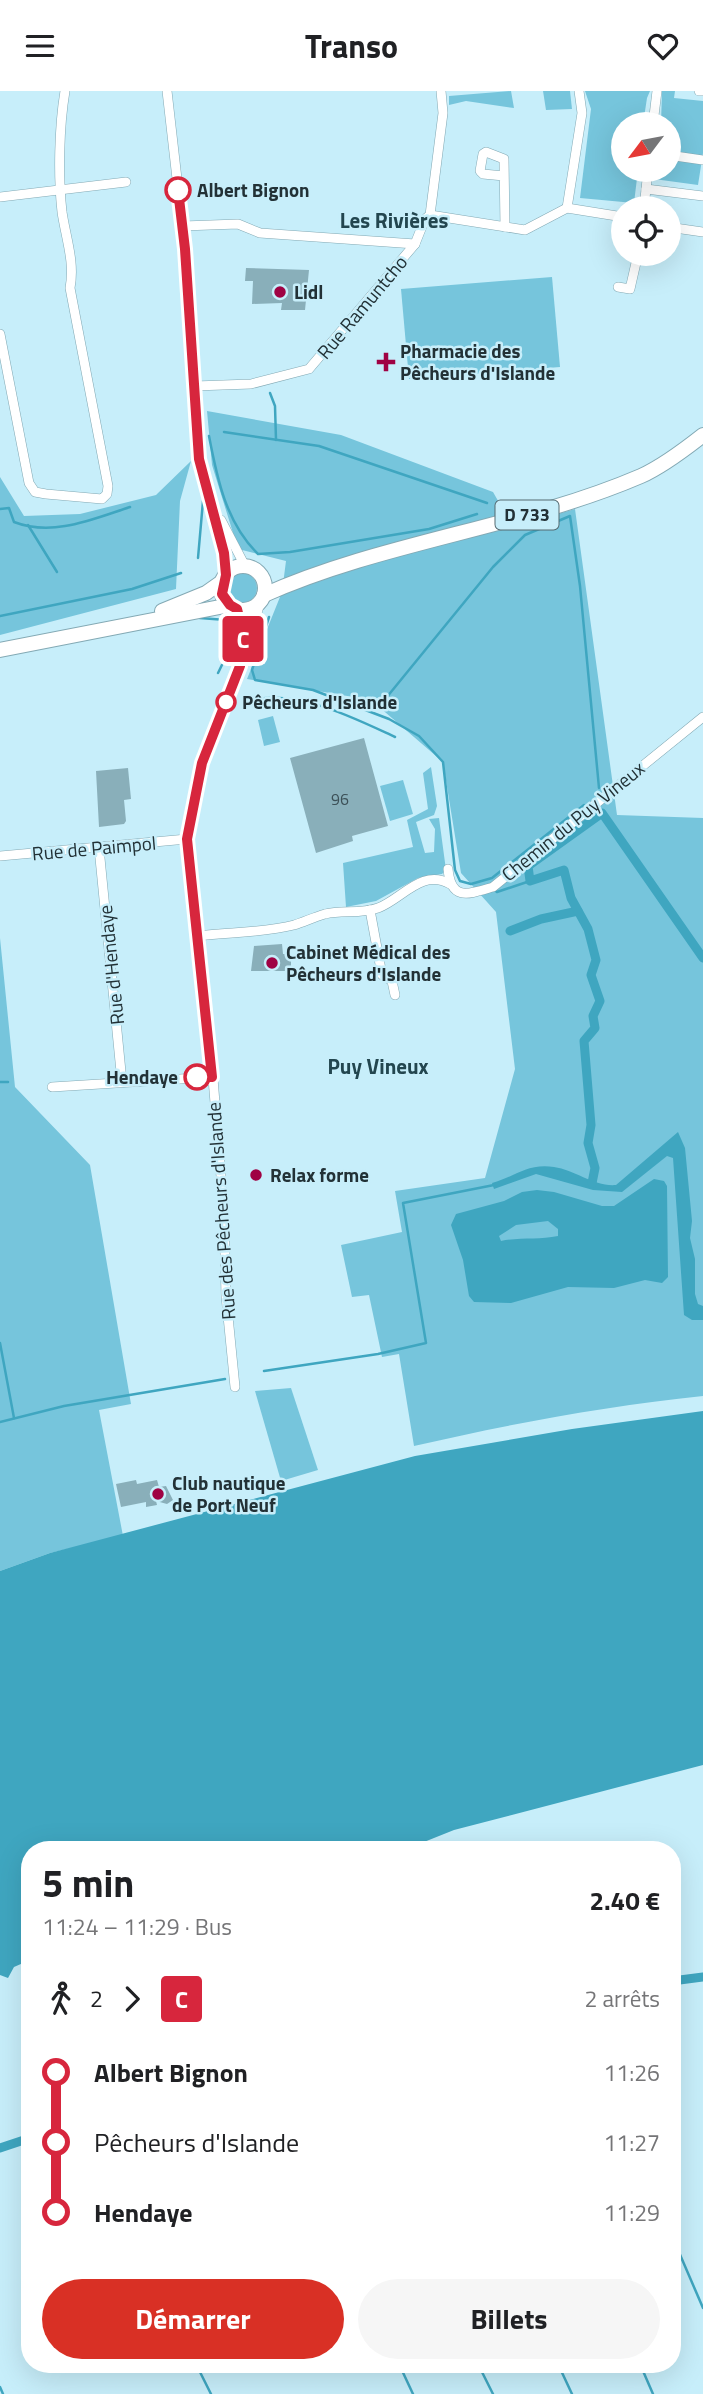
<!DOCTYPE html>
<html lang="fr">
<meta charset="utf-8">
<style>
:root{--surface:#fff;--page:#f6f6f6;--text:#202124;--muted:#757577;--accent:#d93025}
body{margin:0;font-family:"Titillium Web",sans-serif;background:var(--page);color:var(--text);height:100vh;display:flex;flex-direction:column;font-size:26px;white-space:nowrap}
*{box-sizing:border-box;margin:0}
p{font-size:23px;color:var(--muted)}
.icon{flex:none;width:38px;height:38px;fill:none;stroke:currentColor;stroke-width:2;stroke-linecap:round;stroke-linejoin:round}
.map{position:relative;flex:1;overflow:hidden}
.side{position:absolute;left:21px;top:1750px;width:660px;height:532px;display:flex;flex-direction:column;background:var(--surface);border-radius:28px;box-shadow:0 7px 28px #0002}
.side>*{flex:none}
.badge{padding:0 14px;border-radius:5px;font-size:24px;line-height:46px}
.needle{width:46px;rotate:238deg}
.buttons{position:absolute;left:611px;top:21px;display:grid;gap:14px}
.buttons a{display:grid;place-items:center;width:70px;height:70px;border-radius:50%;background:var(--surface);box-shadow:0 7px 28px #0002;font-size:35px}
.map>.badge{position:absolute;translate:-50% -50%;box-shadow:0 0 0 4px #fff}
.legs{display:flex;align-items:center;gap:10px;height:77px;padding:0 21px;font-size:23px}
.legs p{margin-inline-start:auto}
.summary{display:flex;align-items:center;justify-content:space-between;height:119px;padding:0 21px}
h1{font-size:38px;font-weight:700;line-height:52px}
.primary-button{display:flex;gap:14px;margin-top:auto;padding:14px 21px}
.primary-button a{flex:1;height:80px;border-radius:42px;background:var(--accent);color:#fff;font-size:28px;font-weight:700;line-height:80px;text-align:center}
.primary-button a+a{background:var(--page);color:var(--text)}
ul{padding:0 21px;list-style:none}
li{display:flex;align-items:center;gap:24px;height:70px;font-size:26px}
li i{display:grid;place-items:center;width:10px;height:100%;margin:0 9px;background:currentColor}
li i::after{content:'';width:18px;height:18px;margin:-9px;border:5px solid;border-radius:50%;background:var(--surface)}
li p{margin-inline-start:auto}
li:first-child i{background:linear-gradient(#0000 50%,currentColor 0)}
li:last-child i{background:linear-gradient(currentColor 50%,#0000 0)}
header{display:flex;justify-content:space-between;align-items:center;height:91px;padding:0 21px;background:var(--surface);font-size:32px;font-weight:700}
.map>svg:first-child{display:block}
.green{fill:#76c5dc}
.water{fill:#3fa6c0;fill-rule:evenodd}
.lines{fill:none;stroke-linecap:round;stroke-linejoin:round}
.stream{stroke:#3fa6c0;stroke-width:2.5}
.canal{stroke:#3fa6c0;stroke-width:9}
.building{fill:#89afba}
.minor-casing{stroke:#83a9b4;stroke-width:10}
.primary-casing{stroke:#83a9b4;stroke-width:16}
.minor{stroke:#fff;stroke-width:9}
.primary{stroke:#fff;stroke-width:14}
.line-1-casing{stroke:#fff;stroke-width:16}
.line-1{stroke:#d7263d;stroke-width:10}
.stop-1-dot{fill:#fff;stroke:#d7263d;stroke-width:3.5}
.poi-dot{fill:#9f0243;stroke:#c7eefa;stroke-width:2.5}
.labels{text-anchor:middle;stroke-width:5;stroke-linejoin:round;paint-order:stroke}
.number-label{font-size:16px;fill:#3c5057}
.shield{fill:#c7eefa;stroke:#546a71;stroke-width:2}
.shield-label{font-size:18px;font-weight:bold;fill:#223136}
.stop-label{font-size:19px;font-weight:bold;fill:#223136;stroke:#c7eefa;text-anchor:start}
.poi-label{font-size:19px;font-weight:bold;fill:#223136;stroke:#c7eefa;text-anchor:start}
.street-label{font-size:19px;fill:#223136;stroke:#c7eefa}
.neighbourhood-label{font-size:21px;font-weight:bold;fill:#23464f;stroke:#c7eefa}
</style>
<header><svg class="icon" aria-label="menu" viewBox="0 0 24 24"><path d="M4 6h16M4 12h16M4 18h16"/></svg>Transo<svg class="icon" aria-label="heart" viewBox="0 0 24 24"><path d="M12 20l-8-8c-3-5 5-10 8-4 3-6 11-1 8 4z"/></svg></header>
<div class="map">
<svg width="703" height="2303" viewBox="0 0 703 2303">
<rect width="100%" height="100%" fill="#c7eefa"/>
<g class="green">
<path d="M511,0l3,17 -48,-7 -17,4v-9z"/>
<path d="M543,0h27l2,18 -26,1z"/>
<path d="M585,0h65l-3,7 -4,26h-20v46h15l-4,33 -54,-5 11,-89z"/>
<path d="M662,0h13l-1,7 29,3v52l-5,32 -44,-6 2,-9h12v-46h-7z"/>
<path d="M552,186l8,90 -151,12 -8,-90z"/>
<path d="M207,320l134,24 152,57 20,35 62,-18 42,306 86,3v578c-97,10 -194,28 -289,50l-15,-92 -17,3 -13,-62 -17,2 -11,-52 61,-13 -7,-41 90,-13 30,-109 -19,-157 -35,-39 -18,-111 -72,-62 -124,-21 35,-87 4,-31 -48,-12 -26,-84z"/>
<path d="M191,370l-11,40 -4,88 -176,46v-158l24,39 56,-2 76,-19z"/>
<circle cx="242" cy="497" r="15"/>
<path d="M273,625l7,26 -16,4 -6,-26z"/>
<path d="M431,676l6,39 -3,9 -18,7 9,31 9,-1 1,-23 -6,-10 10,-1 7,52 -4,4 -24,4 -42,23 -30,6 -3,-44 70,-16 -6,-27 21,-11 -5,-36z"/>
<path d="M403,689l10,34 -23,7 -10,-35z"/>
<path d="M0,847l15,149 75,78 41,239 -32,6 24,126 -73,17 -50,18z"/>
<path d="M291,1297l27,82 -37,11 -26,-90z"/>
</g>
<g class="water">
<path d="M678,1041l7,16 7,73 -2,17 5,21v35l3,10 5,2v14h-11l-8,-5 -11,-157 -6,-2 -45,36 -29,-2 -57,-16 -42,15 -2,-6c23,-6 35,-20 62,-16 21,3 41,20 62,18z"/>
<path d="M654,1088l10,2 3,5 1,91 -6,6 -17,-3 -31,8 -46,-1 -57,16 -37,-1 -5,-6 -6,-36 -12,-35 5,-11 48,-13 18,-9 15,-2 17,2 48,14h12zM548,1130l10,8v7c-19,4 -37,1 -57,5l-2,-5 17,-11z"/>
<path d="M703,1320v354l-249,65 -50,20h-374v110l-16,7 -6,11 -8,-3v-404l50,-18 365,-97 157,-27z"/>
</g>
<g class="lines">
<g class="stream">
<path d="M270,302l5,13 1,34"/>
<path d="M224,341l95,14 168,57"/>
<path d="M209,345c8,42 17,87 49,118l32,-2 139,-23 48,-15"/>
<path d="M0,418l9,-1 5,14c39,15 79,-3 116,-15"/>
<path d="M28,434l29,47"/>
<path d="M198,467l5,-57"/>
<path d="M0,525l132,-27 49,-16"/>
<path d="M269,526l-17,53 3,10 58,10 76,29 30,17 24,26 12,108 5,11 11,3 21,-6 92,-73"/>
<path d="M200,527l26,2c10,19 1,35 -8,53"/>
<path d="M246,611c46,-16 108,16 149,35"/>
<path d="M382,612l111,-136 32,-32 45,-19 10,70 19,202"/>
<path d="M495,799l2,2 33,-11"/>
<path d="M0,991h8"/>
<path d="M0,1252l14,75"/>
<path d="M264,1280l114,-17 48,-11 -23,-140 91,-18"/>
<path d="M0,1331l64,-16 161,-27"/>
<path d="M672,2145l31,72"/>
<path d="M196,2273l15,30"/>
<path d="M399,2273l14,30"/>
<path d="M478,2273l15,30"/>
<path d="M558,2273l14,30"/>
<path d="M640,2273l13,30"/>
<path d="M0,2296l3,7"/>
</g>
<g class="canal">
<path d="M510,840l31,-12 37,-8"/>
<path d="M592,1092l3,-15 -7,-25 3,-18 -7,-84 11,-13 -2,-12 7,-15 -9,-26 5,-15 -8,-31 -17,-31 -7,-28 -34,11 -2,-15 74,-53 101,145"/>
<path d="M672,1890l31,-4"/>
<path d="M0,2057l30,-10"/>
</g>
</g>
<g class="building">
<path d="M246,177l63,2 -4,40h-24l1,-7 -30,1 1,-23h-8z"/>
<path d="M364,647l24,88 -36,10 1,5 -37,12 -26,-95z"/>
<path d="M128,677l3,31 -7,1 2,21 -2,3 -25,3 -3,-56z"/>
<path d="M282,853l1,10h8v17h-40l3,-25z"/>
<path d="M136,1389l1,4 20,-4 2,7 7,-1 7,14 -6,4 -11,-3 1,4 -11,2v-5l-25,5 -5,-23z"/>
</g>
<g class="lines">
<g class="minor-casing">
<g id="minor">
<path d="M167,0l18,158 14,210 25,94 2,22"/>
<path d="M699,0h4"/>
<path d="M653,33l4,-33"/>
<path d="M668,64l35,5"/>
<path d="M504,85l-21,-2 -3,-3 3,-17 3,-2 18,7 1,68"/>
<path d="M646,98l57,7"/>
<path d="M0,106l126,-15"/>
<path d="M567,117l15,-95 -3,-22"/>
<path d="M644,117l4,-38"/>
<path d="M430,124l95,15 42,-22 56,9"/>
<path d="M183,135l55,-2 22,9 155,11"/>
<path d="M668,136l35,5"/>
<path d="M618,196l12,2 8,-35"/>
<path d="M0,243l29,149 6,9 11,2 56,5 5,-5 1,-8 -38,-198c5,-26 -4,-49 -8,-76 -4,-36 -3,-85 3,-121"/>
<path d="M195,295l56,-2 58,-15 106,-125 10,-25 5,-4 13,-102 -2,-22"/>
<path d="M221,429l24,46"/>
<path d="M237,518l7,29 -2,10"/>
<path d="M99,757l23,234"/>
<path d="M0,765l187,-17"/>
<path d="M448,778c3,33 21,25 45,18l210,-170"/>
<path d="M370,819l12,65 10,6 3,14"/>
<path d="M198,845c32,-4 65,-3 96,-11 10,-3 20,-8 31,-11 17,-4 36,0 53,-6 24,-9 44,-40 72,-24"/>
<path d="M52,996l160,-10"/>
<path d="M235,1296l-9,-91 -2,-83 -13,-159 -24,-215 16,-76 48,-127 9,-34"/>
</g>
</g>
<g class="primary-casing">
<g id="primary">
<circle cx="243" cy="497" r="22"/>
<path d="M264,504c118,-53 256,-67 377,-119 22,-10 43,-26 62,-41"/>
<path d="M162,520l44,-18 17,-12"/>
<path d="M0,559l230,-45"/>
</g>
</g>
<use href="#minor" class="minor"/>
<use href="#primary" class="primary"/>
</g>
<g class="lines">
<g class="line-1-casing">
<path id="line-1" d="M178,99l7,59 14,210 25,94 2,22 -4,19 8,11 7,4 7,29 -4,28 -38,97 -15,76 25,238h-15"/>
</g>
<use href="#line-1" class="line-1"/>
</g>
<g class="stop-1-dot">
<circle cx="178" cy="99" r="12"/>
<circle cx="226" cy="611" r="9"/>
<circle cx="197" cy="986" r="12"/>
</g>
<g class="poi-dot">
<circle cx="280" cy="201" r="7"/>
<path d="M382.5 260.5h7v7h7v7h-7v7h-7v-7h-7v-7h7z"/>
<circle cx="272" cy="872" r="7"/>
<circle cx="256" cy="1084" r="7"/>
<circle cx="158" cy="1403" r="7"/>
</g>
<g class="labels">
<g class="number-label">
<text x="340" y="714">96</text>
</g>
<rect class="shield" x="495.5" y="409.5" width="63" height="29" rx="5"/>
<g class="shield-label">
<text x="527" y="430">D 733</text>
</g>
<g class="stop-label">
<text x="197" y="106">Albert Bignon</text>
<text x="242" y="618">Pêcheurs d'Islande</text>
<text x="178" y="993" text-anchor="end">Hendaye</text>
</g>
<g class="poi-label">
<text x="294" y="208">Lidl</text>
<text x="400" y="267">Pharmacie des<tspan x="400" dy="22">Pêcheurs d'Islande</tspan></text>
<text x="286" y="868">Cabinet Médical des<tspan x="286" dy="22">Pêcheurs d'Islande</tspan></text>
<text x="270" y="1091">Relax forme</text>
<text x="172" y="1399">Club nautique<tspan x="172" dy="22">de Port Neuf</tspan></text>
</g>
<g class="street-label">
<text transform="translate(362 216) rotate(-50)" y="7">Rue Ramuntcho</text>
<text transform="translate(573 730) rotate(-39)" y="7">Chemin du Puy Vineux</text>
<text transform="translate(94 757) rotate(-5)" y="7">Rue de Paimpol</text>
<text transform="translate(111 874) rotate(-96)" y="7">Rue d'Hendaye</text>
<text transform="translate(221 1120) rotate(-94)" y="7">Rue des Pêcheurs d'Islande</text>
</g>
<g class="neighbourhood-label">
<text x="394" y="137">Les Rivières</text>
<text x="378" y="983">Puy Vineux</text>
</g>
</g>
</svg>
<div class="buttons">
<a><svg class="needle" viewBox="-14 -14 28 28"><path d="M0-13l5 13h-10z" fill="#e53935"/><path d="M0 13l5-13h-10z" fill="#757577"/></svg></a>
<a><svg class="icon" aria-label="locate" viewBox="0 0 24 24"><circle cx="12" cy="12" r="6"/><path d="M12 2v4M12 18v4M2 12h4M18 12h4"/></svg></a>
</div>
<b class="badge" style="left:243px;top:548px;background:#d7263d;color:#fff">C</b>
<section class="side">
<div class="summary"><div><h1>5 min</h1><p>11:24 – 11:29 · Bus</p></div><b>2.40 €</b></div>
<div class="legs"><svg class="icon" aria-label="walk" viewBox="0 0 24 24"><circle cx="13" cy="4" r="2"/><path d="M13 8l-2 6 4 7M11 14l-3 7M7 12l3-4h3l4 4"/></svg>2<svg class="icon" aria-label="forward" viewBox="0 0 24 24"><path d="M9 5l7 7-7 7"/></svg><b class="badge" style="background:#d7263d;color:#fff">C</b><p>2 arrêts</p></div>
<ul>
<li><i style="color:#d7263d"></i><b>Albert Bignon</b><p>11:26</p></li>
<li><i style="color:#d7263d"></i><span>Pêcheurs d'Islande</span><p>11:27</p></li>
<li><i style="color:#d7263d"></i><b>Hendaye</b><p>11:29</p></li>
</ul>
<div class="primary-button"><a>Démarrer</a><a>Billets</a></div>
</section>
</div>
